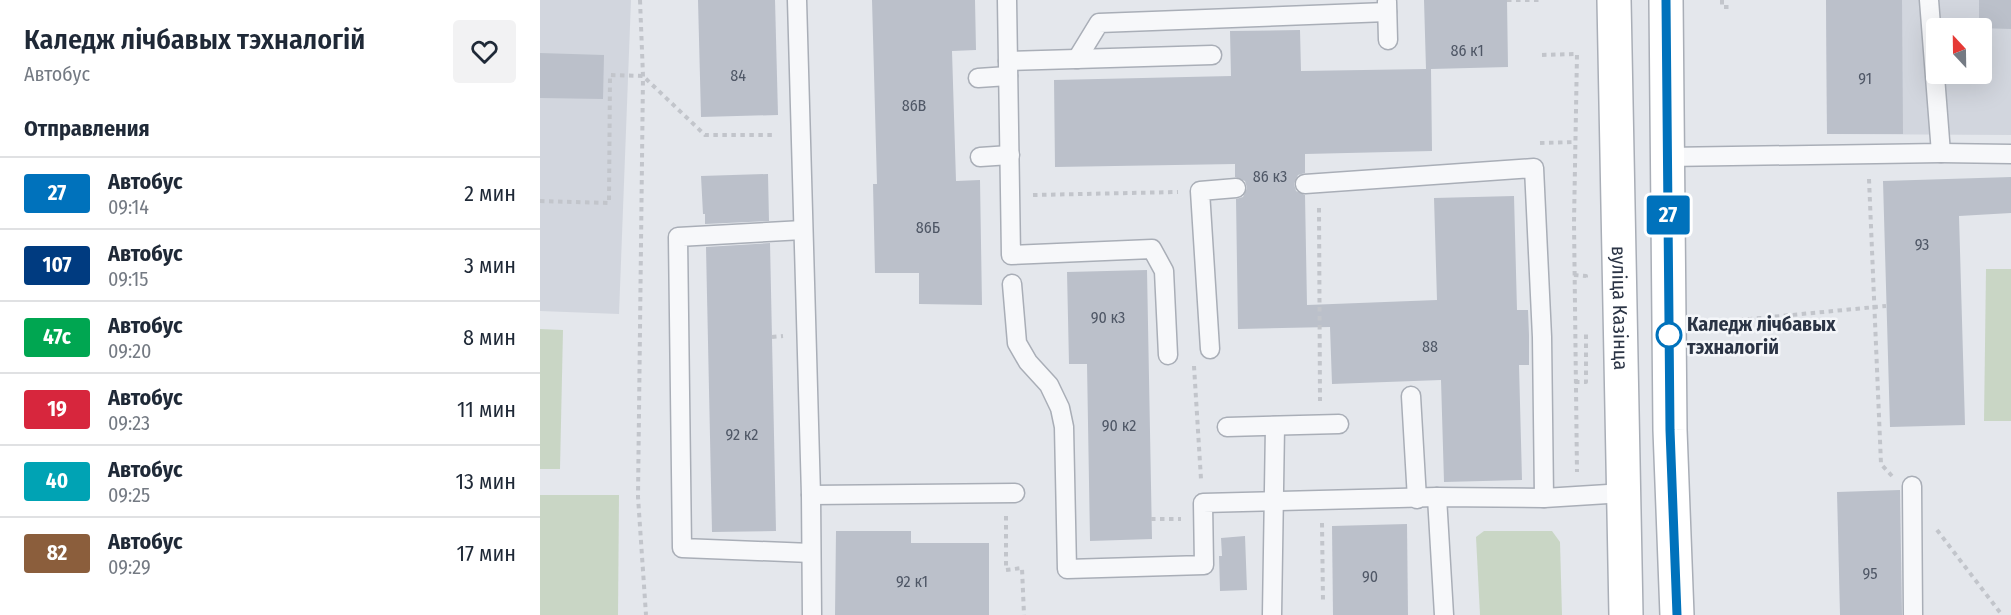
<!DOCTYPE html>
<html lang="ru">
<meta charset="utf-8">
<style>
:root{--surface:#fff;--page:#f2f2f3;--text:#1f2937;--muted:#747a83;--line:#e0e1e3}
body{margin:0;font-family:"Fira Sans Condensed",sans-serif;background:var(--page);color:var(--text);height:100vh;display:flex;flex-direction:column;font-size:22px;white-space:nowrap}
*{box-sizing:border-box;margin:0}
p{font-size:20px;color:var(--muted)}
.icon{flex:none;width:33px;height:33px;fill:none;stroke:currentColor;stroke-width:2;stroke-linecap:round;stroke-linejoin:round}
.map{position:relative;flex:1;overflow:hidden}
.sheet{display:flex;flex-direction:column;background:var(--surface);width:540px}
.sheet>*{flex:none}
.badge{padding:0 12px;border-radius:4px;font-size:21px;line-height:39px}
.needle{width:39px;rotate:338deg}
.controls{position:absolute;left:1386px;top:18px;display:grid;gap:12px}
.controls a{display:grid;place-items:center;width:66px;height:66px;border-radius:6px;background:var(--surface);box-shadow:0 6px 24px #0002;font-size:30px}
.map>.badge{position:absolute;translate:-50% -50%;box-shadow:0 0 0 3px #fff}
h2{padding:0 24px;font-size:22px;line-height:54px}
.round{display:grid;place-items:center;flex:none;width:63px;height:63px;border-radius:6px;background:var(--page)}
.head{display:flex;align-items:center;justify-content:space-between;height:102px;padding:0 24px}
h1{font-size:28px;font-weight:600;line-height:45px}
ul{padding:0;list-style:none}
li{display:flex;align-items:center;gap:18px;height:72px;padding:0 24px;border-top:2px solid var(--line)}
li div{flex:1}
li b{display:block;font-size:22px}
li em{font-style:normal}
li .badge{min-width:66px;font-weight:700;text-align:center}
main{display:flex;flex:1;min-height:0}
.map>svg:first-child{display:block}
.built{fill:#d2d6de;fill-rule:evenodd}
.green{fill:#c9d6c5}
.building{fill:#bbc0ca}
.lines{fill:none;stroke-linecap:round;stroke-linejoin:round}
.service-casing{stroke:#a9aeb7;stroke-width:21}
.secondary-casing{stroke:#a9aeb7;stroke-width:36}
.path{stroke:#c2c5cb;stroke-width:4;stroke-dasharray:4.5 4.5;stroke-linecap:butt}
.service{stroke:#f7f8fa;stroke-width:18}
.secondary{stroke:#fff;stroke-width:33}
.line-casing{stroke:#fff;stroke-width:14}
.line{stroke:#0072bc;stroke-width:9}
.stop-dot{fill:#fff;stroke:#0072bc;stroke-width:3}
.labels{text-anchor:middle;stroke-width:5;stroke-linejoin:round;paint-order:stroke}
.number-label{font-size:16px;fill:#4f5766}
.street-label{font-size:20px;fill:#2b3445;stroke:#f4f6f9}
.stop-label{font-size:20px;font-weight:bold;fill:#2b3445;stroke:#f4f6f9;text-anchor:start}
</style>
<main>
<section class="sheet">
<div class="head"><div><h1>Каледж лічбавых тэхналогій</h1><p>Автобус</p></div><a class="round"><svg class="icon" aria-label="heart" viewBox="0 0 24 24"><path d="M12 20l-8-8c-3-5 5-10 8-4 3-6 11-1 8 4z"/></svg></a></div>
<h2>Отправления</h2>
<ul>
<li><span class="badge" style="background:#0072bc;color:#fff">27</span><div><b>Автобус</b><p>09:14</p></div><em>2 мин</em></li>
<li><span class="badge" style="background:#003b80;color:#fff">107</span><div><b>Автобус</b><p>09:15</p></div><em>3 мин</em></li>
<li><span class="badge" style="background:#00a651;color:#fff">47с</span><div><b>Автобус</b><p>09:20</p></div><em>8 мин</em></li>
<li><span class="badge" style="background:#d7263d;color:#fff">19</span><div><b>Автобус</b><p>09:23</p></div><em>11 мин</em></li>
<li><span class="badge" style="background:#00a3b4;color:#fff">40</span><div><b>Автобус</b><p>09:25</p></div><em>13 мин</em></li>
<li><span class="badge" style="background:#8b5e3c;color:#fff">82</span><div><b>Автобус</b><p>09:29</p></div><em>17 мин</em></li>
</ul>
</section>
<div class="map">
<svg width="1471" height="615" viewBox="0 0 1471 615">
<rect width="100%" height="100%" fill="#e4e7ec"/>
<g class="built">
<path d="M0,0h91l-12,314 -79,-3z"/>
<path d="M1286,0h185v135l-184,-1zM1396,28h46v46h-46z"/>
</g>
<g class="green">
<path d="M1446,269h25v152h-27z"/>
<path d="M0,329l23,1 -3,139h-20z"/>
<path d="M0,495h79l-1,120h-78z"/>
<path d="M944,531h68l8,11 2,73h-82l-4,-78z"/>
</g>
<g class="building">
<path d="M158,0h77l3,115 -77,2z"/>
<path d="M332,0h103l1,50 -24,1 4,130 24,-1 2,125 -63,-1v-31h-44l-2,-89h4z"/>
<path d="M884,0h83l1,67 -77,2 1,82 -127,3v19l-7,2 -4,9 2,7 9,4 2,110 130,-5 -3,-102 80,-2 3,114h11l1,25v30h-10l3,115 -78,2 -3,-102 -109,4 -2,-57 -92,2 -2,-130 7,-2 4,-9 -2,-7 -10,-4v-13l-180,3 -1,-87 177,-4 -1,-45 70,-1 1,41 125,-2z"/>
<path d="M1286,0h76l1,134h-76z"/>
<path d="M1439,0h32v29l-32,-1z"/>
<path d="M0,53l64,2 -1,44 -63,-1z"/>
<path d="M228,174l1,47 -64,3v-10h-2l-2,-38z"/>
<path d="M1471,177v36l-52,3 6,209 -75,2 -7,-246z"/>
<path d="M230,243l6,288 -64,1 -6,-285z"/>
<path d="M607,270l5,269 -62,2 -3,-177h-18l-2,-92z"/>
<path d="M1360,490l2,125h-62l-3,-123z"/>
<path d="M867,524l1,91h-75l-1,-89z"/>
<path d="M296,531h75v12h78v72h-154z"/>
<path d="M705,536l2,54 -27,1 -1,-35h3l-1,-18z"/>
</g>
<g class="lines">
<g class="service-casing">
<g id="service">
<path d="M257,0l14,495 1,120"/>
<path d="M467,0l4,255 141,-6 12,22 4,84"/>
<path d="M847,2l1,38"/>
<path d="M537,59l22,-36 288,-11"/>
<path d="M468,61l204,-6"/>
<path d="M438,78l30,-2"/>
<path d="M1401,153l70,1"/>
<path d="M440,157l30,-2"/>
<path d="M1127,157l274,-4 -12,-153"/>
<path d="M765,184l229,-16 8,169 2,161"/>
<path d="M263,230l-125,7 4,311 129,5"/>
<path d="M472,284l5,59 11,19 21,23 11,23 4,19 3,142 137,-4 -1,-62 234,-6 107,1 80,-5"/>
<path d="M670,349l-10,-158 36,-3"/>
<path d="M871,396l6,103"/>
<path d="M687,427l112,-3"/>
<path d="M1372,486l1,129"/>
<path d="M271,495l204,-2"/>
<path d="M897,497l7,118"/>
<path d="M732,615l3,-189"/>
</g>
</g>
<g class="secondary-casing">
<g id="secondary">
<path id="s1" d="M1074,0l12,615"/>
<path d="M1126,0l4,430 7,185"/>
</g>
</g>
<g class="path">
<path d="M100,0l3,76 -5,421 8,118"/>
<path d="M967,0h34"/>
<path d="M1182,0v7h9"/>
<path d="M1002,55l35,-1 -3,168 3,250"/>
<path d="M1000,143l36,-1"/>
<path d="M1329,179l12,285 11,12"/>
<path d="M493,195l145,-3"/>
<path d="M0,201l69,2 1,-128 33,1 62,59h71"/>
<path d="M779,208l1,193"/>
<path d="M1034,275l12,1v2"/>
<path d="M1199,320l147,-14"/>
<path d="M232,337l11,-1"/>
<path d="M654,366l7,113"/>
<path d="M1035,382h11v-48"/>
<path d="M466,516v54l16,-2 2,47"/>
<path d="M611,519h30"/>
<path d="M782,523l1,78"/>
<path d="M1397,530l65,85"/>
</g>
<use href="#service" class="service"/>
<use href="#secondary" class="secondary"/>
</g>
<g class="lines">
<g class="line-casing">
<path id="line" d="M1126,0l4,430 7,185"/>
</g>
<use href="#line" class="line"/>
</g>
<circle class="stop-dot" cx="1129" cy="335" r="12"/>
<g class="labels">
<g class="number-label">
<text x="927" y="56">86 к1</text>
<text x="198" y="81">84</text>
<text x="1325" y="84">91</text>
<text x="374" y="111">86В</text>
<text x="730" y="182">86 к3</text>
<text x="388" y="233">86Б</text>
<text x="1382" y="250">93</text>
<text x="568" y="323">90 к3</text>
<text x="890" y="352">88</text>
<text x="579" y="431">90 к2</text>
<text x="202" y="440">92 к2</text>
<text x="1330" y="579">95</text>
<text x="830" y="582">90</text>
<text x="372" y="587">92 к1</text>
</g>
<g class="street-label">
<text dy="7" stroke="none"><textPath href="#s1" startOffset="308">вуліца Казінца</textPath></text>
</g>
<g class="stop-label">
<text x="1147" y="331">Каледж лічбавых<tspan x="1147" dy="23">тэхналогій</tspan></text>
</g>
</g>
</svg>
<div class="controls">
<a><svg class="needle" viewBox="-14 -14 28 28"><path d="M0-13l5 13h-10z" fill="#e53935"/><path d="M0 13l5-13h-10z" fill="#747a83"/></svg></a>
</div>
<b class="badge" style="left:1128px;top:215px;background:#0072bc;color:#fff">27</b>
</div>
</main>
